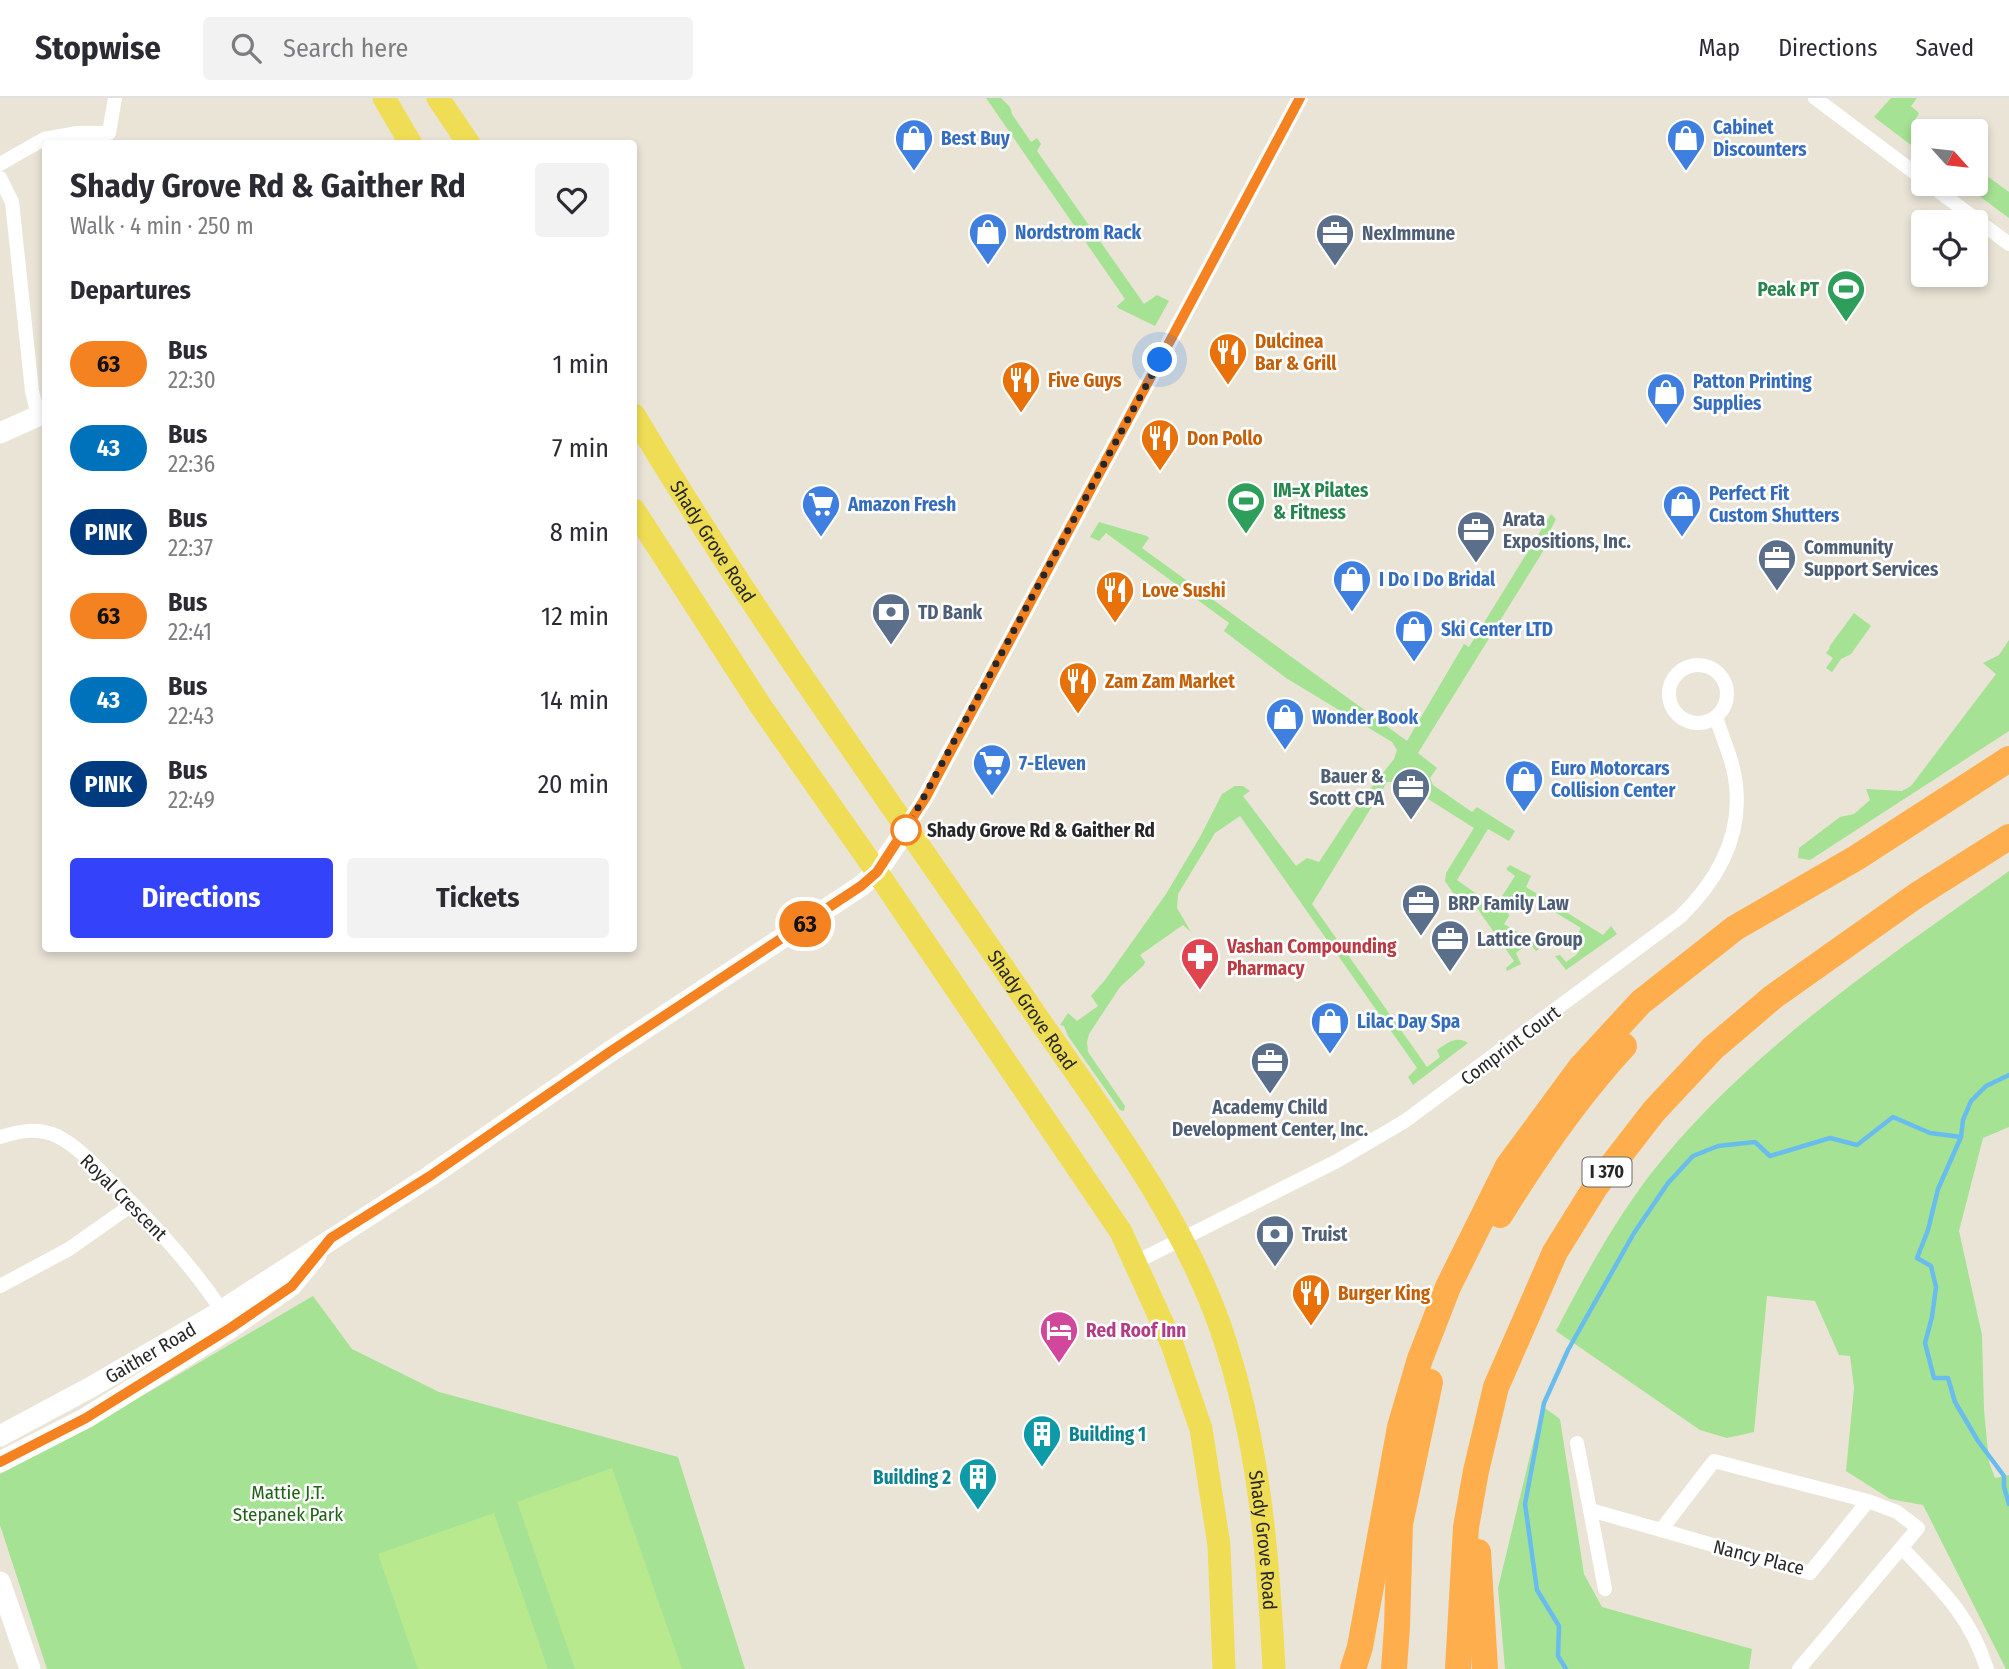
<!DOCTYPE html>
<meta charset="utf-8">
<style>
:root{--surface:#fff;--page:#f2f2f3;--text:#2b2b33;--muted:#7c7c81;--line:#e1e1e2;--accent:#3443fa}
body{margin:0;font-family:"Fira Sans Condensed",sans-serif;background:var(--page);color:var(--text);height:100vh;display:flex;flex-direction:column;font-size:26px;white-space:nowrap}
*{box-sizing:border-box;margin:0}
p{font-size:23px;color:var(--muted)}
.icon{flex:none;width:38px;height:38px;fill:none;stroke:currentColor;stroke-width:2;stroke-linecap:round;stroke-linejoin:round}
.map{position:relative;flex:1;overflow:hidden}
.drawer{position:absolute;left:42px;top:42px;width:595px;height:812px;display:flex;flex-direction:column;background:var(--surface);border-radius:7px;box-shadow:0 4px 10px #0003}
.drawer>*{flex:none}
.badge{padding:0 14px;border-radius:23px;font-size:24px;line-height:46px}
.needle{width:46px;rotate:117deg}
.fabs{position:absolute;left:1911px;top:21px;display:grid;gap:14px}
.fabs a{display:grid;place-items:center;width:77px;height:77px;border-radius:7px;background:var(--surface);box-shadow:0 4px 10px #0003;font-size:35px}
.you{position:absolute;width:35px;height:35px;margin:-18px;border:5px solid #fff;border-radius:50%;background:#1a73e8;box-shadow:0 0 0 10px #1a73e833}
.map>.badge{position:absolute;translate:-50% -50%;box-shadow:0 0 0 4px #fff}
h2{padding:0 28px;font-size:26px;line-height:63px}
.round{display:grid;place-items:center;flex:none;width:74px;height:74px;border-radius:7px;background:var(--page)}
.summary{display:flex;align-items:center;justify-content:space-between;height:119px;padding:0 28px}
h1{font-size:33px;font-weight:700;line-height:52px}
.cta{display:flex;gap:14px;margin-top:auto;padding:14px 28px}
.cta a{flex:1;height:80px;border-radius:7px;background:var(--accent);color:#fff;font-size:28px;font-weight:700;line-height:80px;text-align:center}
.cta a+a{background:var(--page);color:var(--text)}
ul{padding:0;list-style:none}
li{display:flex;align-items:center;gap:21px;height:84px;padding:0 28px}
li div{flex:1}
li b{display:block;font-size:26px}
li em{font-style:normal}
li .badge{min-width:77px;font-weight:700;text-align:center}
header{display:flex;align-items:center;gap:42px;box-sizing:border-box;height:98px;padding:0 35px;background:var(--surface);border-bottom:2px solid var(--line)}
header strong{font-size:33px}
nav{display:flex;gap:38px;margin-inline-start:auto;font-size:24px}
.search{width:490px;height:63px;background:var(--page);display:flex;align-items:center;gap:18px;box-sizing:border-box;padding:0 24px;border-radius:7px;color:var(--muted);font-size:26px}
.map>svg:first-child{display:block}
.green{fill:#a5e293}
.pitch{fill:#b9e98e}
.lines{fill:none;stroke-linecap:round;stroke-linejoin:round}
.stream{stroke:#68bcee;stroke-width:4.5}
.street{stroke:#fff;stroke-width:14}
.secondary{stroke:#fff;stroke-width:21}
.primary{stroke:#f0dd56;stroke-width:23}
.highway{stroke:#ffae4e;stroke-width:26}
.line-casing{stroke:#fff;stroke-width:16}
.line{stroke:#f58220;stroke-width:10}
.walk{stroke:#272727;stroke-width:7;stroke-dasharray:0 12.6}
.stop-dot{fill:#fff;stroke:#f58220;stroke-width:3.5}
.labels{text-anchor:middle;stroke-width:5;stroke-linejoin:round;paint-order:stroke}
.shield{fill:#fff;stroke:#686868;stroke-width:2}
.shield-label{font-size:18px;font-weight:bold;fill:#272727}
.shop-label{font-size:19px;font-weight:bold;fill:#366cbe;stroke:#fff;text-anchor:start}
.service-label{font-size:19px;font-weight:bold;fill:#4e5e75;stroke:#fff;text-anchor:start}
.leisure-label{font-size:19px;font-weight:bold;fill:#27864d;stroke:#fff;text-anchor:end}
.food-label{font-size:19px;font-weight:bold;fill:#c56008;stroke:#fff;text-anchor:start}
.street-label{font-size:19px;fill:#272727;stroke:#fff}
.stop-label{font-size:19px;font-weight:bold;fill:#272727;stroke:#fff;text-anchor:start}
.health-label{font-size:19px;font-weight:bold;fill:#be3a42;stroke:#fff;text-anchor:start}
.hotel-label{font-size:19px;font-weight:bold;fill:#b23c85;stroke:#fff;text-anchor:start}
.culture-label{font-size:19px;font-weight:bold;fill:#0d838f;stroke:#fff;text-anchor:start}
.park-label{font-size:19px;fill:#206218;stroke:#fff}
</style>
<header>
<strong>Stopwise</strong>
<div class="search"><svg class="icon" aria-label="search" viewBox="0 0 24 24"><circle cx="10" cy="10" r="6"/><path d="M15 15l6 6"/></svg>Search here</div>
<nav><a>Map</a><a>Directions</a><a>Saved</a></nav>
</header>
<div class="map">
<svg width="2009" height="1571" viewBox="0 0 2009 1571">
<rect width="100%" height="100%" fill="#eae4d7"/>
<g class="green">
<path d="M986,0h15l9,9 2,7 19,28 6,-4 4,6 -4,7 107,153 13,-9 12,6 -14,25 -37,-18 -1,-2 8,-7z"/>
<path d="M1891,0h26l-6,8 8,7 -5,9 13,9h-4v23l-49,-37z"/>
<path d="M1976,70l33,24v26l-46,-34h13z"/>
<path d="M1551,416l5,5 -5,10 4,3 -137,221 19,15 -7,10 3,7 39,27 5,-5 38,24 -6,10 -21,-12 -31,51 28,20 4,-1 8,5 18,-28 -9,-7 4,-4 21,11 -5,11 77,48 8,-9 6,8 -51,36 -11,-14 5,-1 6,7 10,-7 8,-11 -8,-7 5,-9 -58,-35 -15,19 1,4 -5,8 33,20 7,-8 6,4 -14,11 -7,-8 -13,10 5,11 -14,7 -1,-3 8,-7 -44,-63 -11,4 -14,-21 1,-8 28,-45 -73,-46h-14l-75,122 115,163 13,-10 -3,-7c10,-7 19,-15 31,-7l-55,42 -5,-8 9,-9 -177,-252 -25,17 -37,61 -1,14 14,24 -8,-7 -43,30 5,7 -1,3 -24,22 -31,47 -2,8 1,10 37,54 -1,5 -4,-1 -52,-74 -4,-10 -4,-1 8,-12 9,8 21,-15 -7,-10 14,-16 61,-86 34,-57 22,-43 13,-8h8l7,5 -7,5 53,70 11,-8 12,4 33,-50 42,-53 3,-9 -5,-8 -106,-64 -62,-47 5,-8 -123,-90 -7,8 -9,-4 9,-15 48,14 2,2 -7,10 265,193 57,-97 5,3z"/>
<path d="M1854,515l17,13 -20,28 -10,5 -9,13 -6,-4 7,-10 -7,-5 4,-5 -1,-1z"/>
<path d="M2009,542v91l-199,129 -12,-2 1,-10 41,-31 14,-3 16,-14 -4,-11 36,2 9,-5 85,-112 -13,-11 16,-8z"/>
<path d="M2009,773v256l-26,11 -24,93 23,104 2,75 5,52 6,16 14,-3v194h-3l-83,-164 -33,-6 -44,-28 8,-83 -4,-32 -11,-1 -24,-54 -48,-5 -13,136 -27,6 -27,-8 -144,-99c28,-54 56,-106 93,-155 97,-125 233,-214 360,-305z"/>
<path d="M313,1198l39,53 87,43 239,65 67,212h-698l-47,-144v-51l77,-40z"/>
<path d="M1542,1308l18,13 24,155 18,33 150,42 -3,20h-244l-7,-81z"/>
</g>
<g class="pitch">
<path d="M612,1370l70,201h-107l-58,-167z"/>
<path d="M494,1415l54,156h-130l-40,-115z"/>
</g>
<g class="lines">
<g class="stream">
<path d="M2009,977l-23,11 -15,15 -8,19 -2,17 -23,52 -10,41 -11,28 14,8 5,21 -4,30 -7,26 9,35h14l7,24 23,39 26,35v11l5,17"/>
<path d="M1566,1571l-8,-13 1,-30 -22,-36 -12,-86 19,-101 24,-53 66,-117 34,-50 25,-27 25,-10 37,-4 15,14 60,-18 27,7 36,-28 37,16 31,4"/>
</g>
<g class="street">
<path d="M1815,0l108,81"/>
<path d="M0,66l44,-25 33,-6h32l6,-35"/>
<path d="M0,80l12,24 20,189 6,25"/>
<path d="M1929,86l80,60"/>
<circle cx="1698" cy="596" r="29"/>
<path d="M907,730l161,-295 232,-435"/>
<path d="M0,1039c20,-6 37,-10 57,-1 22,11 40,32 57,49 39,39 77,79 108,126"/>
<path d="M1136,1164l201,-101 68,-40 275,-204c41,-40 67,-90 53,-149 -4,-17 -12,-34 -17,-51"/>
<path d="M0,1188l69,-37 64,-45"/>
<path d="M1577,1345l13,67 71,20"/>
<path d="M1590,1412l15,79"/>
<path d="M1902,1450c38,40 68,67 85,121"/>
<path d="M1799,1571l119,-141 -21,-16 -29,-11 -154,-40 -53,69 149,43 58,-72"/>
</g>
<g class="secondary">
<path d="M0,335l38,-17 8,-7"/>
<path id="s1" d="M0,1338l93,-50 120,-70 217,-140 181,-125 250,-165 16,-14 30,-44"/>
<path d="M0,1364l86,-44 146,-91 59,-41 25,-30"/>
<path d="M0,1484l30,87"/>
</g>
<g class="primary">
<path d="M384,0l27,46"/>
<path d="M438,0l31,46"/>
<path id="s2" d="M634,317c119,199 257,388 388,580 72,106 157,213 199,334 38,110 47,224 53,340"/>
<path d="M634,412l126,195 117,167 244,360 51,112 29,85 18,116 5,124"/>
</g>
<g class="highway">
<path d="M1500,1117c37,-60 76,-117 124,-169"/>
<path d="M1478,1454l7,117"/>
<path d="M1353,1571l7,-22 40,-220 20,-68 28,-72 60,-121 73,-99 60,-65 94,-74 121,-70 153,-99"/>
<path d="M1394,1571l3,-42 3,-103 30,-142"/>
<path d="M1458,1571l8,-142 10,-56 20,-84 59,-135 41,-66 58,-75 59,-63 60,-51 144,-102 92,-58"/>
</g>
</g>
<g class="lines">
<g class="line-casing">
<path id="line" d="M0,1364l86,-44 146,-91 60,-41 39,-48 99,-62 181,-125 250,-165 16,-14 49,-75 374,-699"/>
</g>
<use href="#line" class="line"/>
<path class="walk" d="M906,732l254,-470"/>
</g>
<defs>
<g id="shop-pin" transform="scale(2.0125)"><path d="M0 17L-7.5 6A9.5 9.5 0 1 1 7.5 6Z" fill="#3f7fe0" stroke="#fff"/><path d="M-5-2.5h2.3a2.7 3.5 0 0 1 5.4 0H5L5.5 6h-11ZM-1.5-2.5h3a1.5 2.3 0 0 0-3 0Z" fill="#fff"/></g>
<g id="office-pin" transform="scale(2.0125)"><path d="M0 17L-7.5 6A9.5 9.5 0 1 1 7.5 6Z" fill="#5c6f8a" stroke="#fff"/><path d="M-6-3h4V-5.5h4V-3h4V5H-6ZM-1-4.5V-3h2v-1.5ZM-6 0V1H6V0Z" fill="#fff"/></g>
<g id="stadium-pin" transform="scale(2.0125)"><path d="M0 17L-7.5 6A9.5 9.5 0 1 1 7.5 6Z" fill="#2e9e5b" stroke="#fff"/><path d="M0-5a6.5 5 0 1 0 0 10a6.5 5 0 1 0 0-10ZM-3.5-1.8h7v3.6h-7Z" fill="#fff"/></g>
<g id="restaurant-pin" transform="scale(2.0125)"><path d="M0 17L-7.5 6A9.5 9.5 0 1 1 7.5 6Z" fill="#e8710a" stroke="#fff"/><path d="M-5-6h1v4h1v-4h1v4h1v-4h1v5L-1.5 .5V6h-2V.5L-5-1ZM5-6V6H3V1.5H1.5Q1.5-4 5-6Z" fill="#fff"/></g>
<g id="supermarket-pin" transform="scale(2.0125)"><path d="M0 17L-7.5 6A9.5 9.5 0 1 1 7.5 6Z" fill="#3f7fe0" stroke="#fff"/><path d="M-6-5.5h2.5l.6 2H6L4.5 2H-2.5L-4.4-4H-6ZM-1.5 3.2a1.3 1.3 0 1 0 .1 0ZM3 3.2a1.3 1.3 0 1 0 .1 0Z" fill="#fff"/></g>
<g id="bank-pin" transform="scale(2.0125)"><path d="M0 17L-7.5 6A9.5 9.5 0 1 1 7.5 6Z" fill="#5c6f8a" stroke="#fff"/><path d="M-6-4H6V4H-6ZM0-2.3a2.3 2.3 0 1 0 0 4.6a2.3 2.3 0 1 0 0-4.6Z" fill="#fff"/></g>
<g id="pharmacy-pin" transform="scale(2.0125)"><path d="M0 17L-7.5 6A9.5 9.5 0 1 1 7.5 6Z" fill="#e0444e" stroke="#fff"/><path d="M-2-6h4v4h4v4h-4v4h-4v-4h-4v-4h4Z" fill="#fff"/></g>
<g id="hotel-pin" transform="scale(2.0125)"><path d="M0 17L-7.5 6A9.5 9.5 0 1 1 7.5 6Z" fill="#d1479c" stroke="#fff"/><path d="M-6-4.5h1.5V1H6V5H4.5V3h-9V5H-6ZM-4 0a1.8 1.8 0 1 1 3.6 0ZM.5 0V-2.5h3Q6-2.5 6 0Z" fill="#fff"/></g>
<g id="building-pin" transform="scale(2.0125)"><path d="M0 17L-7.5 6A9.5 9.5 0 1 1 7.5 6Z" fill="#0f9aa8" stroke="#fff"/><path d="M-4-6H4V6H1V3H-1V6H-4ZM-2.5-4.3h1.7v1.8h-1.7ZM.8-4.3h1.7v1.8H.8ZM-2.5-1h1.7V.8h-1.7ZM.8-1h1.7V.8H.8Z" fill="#fff"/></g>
</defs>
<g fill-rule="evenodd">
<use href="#shop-pin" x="914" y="40"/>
<use href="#shop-pin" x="1686" y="40"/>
<use href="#shop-pin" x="988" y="134"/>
<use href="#office-pin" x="1335" y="135"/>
<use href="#stadium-pin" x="1846" y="191"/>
<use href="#restaurant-pin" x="1228" y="254"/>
<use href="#restaurant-pin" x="1021" y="282"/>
<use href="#shop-pin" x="1666" y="294"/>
<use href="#restaurant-pin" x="1160" y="340"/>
<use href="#stadium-pin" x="1246" y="403"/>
<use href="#supermarket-pin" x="821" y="406"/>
<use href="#shop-pin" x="1682" y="406"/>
<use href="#office-pin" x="1476" y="432"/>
<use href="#office-pin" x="1777" y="460"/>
<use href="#shop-pin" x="1352" y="481"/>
<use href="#restaurant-pin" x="1115" y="492"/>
<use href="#bank-pin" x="891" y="514"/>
<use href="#shop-pin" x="1414" y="531"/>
<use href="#restaurant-pin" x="1078" y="583"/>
<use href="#shop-pin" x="1285" y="619"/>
<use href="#supermarket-pin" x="992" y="665"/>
<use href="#shop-pin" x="1524" y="681"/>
<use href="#office-pin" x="1411" y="689"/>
<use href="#office-pin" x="1421" y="805"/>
<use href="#office-pin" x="1450" y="841"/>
<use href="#pharmacy-pin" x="1200" y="859"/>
<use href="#shop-pin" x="1330" y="923"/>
<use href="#office-pin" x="1270" y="963"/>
<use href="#bank-pin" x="1275" y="1136"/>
<use href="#restaurant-pin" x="1311" y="1195"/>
<use href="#hotel-pin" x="1059" y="1232"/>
<use href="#building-pin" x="1042" y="1336"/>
<use href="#building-pin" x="978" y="1379"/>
</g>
<circle class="stop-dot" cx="906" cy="732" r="14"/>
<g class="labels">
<rect class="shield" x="1582.5" y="1059.5" width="49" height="29" rx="5"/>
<g class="shield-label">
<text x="1607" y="1080">I 370</text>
</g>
<g class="shop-label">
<text x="1713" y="36">Cabinet<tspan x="1713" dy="22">Discounters</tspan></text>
<text x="941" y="47">Best Buy</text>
<text x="1015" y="141">Nordstrom Rack</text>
<text x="1693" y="290">Patton Printing<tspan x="1693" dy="22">Supplies</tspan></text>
<text x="1709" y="402">Perfect Fit<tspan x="1709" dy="22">Custom Shutters</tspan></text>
<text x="848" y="413">Amazon Fresh</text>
<text x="1379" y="488">I Do I Do Bridal</text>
<text x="1441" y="538">Ski Center LTD</text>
<text x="1312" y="626">Wonder Book</text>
<text x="1019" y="672">7-Eleven</text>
<text x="1551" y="677">Euro Motorcars<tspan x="1551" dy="22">Collision Center</tspan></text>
<text x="1357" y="930">Lilac Day Spa</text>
</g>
<g class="service-label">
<text x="1362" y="142">NexImmune</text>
<text x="1503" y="428">Arata<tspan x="1503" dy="22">Expositions, Inc.</tspan></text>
<text x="1804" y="456">Community<tspan x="1804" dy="22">Support Services</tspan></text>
<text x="918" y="521">TD Bank</text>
<text x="1384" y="685" text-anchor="end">Bauer &amp;<tspan x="1384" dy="22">Scott CPA</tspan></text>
<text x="1448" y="812">BRP Family Law</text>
<text x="1477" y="848">Lattice Group</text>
<text x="1270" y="1016" text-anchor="middle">Academy Child<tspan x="1270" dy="22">Development Center, Inc.</tspan></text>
<text x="1302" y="1143">Truist</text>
</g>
<g class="leisure-label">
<text x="1819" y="198">Peak PT</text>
<text x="1273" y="399" text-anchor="start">IM=X Pilates<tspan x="1273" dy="22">&amp; Fitness</tspan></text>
</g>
<g class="food-label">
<text x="1255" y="250">Dulcinea<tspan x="1255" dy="22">Bar &amp; Grill</tspan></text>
<text x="1048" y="289">Five Guys</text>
<text x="1187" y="347">Don Pollo</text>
<text x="1142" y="499">Love Sushi</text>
<text x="1105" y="590">Zam Zam Market</text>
<text x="1338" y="1202">Burger King</text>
</g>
<g class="street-label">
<text dy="7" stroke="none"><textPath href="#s2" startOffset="149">Shady Grove Road</textPath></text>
<text dy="7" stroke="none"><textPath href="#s2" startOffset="716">Shady Grove Road</textPath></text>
<text transform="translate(1510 947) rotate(-37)" y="7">Comprint Court</text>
<text transform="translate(124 1099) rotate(45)" y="7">Royal Crescent</text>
<text dy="7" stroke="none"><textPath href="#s1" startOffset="172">Gaither Road</textPath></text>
<text dy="7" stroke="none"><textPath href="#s2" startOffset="1304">Shady Grove Road</textPath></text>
<text transform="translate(1759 1459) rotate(14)" y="7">Nancy Place</text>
</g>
<g class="stop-label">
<text x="927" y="739">Shady Grove Rd &amp; Gaither Rd</text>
</g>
<g class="health-label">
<text x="1227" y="855">Vashan Compounding<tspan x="1227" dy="22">Pharmacy</tspan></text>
</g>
<g class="hotel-label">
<text x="1086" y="1239">Red Roof Inn</text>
</g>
<g class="culture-label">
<text x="1069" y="1343">Building 1</text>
<text x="951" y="1386" text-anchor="end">Building 2</text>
</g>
<g class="park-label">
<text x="288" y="1401">Mattie J.T.<tspan x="288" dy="22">Stepanek Park</tspan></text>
</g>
</g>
</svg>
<div class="fabs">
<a><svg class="needle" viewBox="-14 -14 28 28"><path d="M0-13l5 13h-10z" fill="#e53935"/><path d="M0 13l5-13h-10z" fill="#7c7c81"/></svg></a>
<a><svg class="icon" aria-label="locate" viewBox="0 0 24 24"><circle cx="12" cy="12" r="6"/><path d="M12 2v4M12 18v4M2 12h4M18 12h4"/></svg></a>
</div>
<div class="you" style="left:1160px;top:262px"></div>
<b class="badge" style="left:805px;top:826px;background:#f58220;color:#111">63</b>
<section class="drawer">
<div class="summary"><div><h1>Shady Grove Rd &amp; Gaither Rd</h1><p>Walk · 4 min · 250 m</p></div><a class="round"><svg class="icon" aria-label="heart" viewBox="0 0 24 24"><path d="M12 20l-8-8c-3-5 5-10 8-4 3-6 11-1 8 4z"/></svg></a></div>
<h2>Departures</h2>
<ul>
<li><span class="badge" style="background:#f58220;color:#111">63</span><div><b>Bus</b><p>22:30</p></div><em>1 min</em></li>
<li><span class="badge" style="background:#0072bc;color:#fff">43</span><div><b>Bus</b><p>22:36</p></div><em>7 min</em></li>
<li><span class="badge" style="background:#003b80;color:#fff">PINK</span><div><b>Bus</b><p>22:37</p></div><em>8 min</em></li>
<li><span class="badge" style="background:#f58220;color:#111">63</span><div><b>Bus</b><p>22:41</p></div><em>12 min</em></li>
<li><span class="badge" style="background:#0072bc;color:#fff">43</span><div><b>Bus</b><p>22:43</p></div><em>14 min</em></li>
<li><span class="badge" style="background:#003b80;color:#fff">PINK</span><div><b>Bus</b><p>22:49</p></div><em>20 min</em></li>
</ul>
<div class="cta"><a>Directions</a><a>Tickets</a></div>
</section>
</div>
